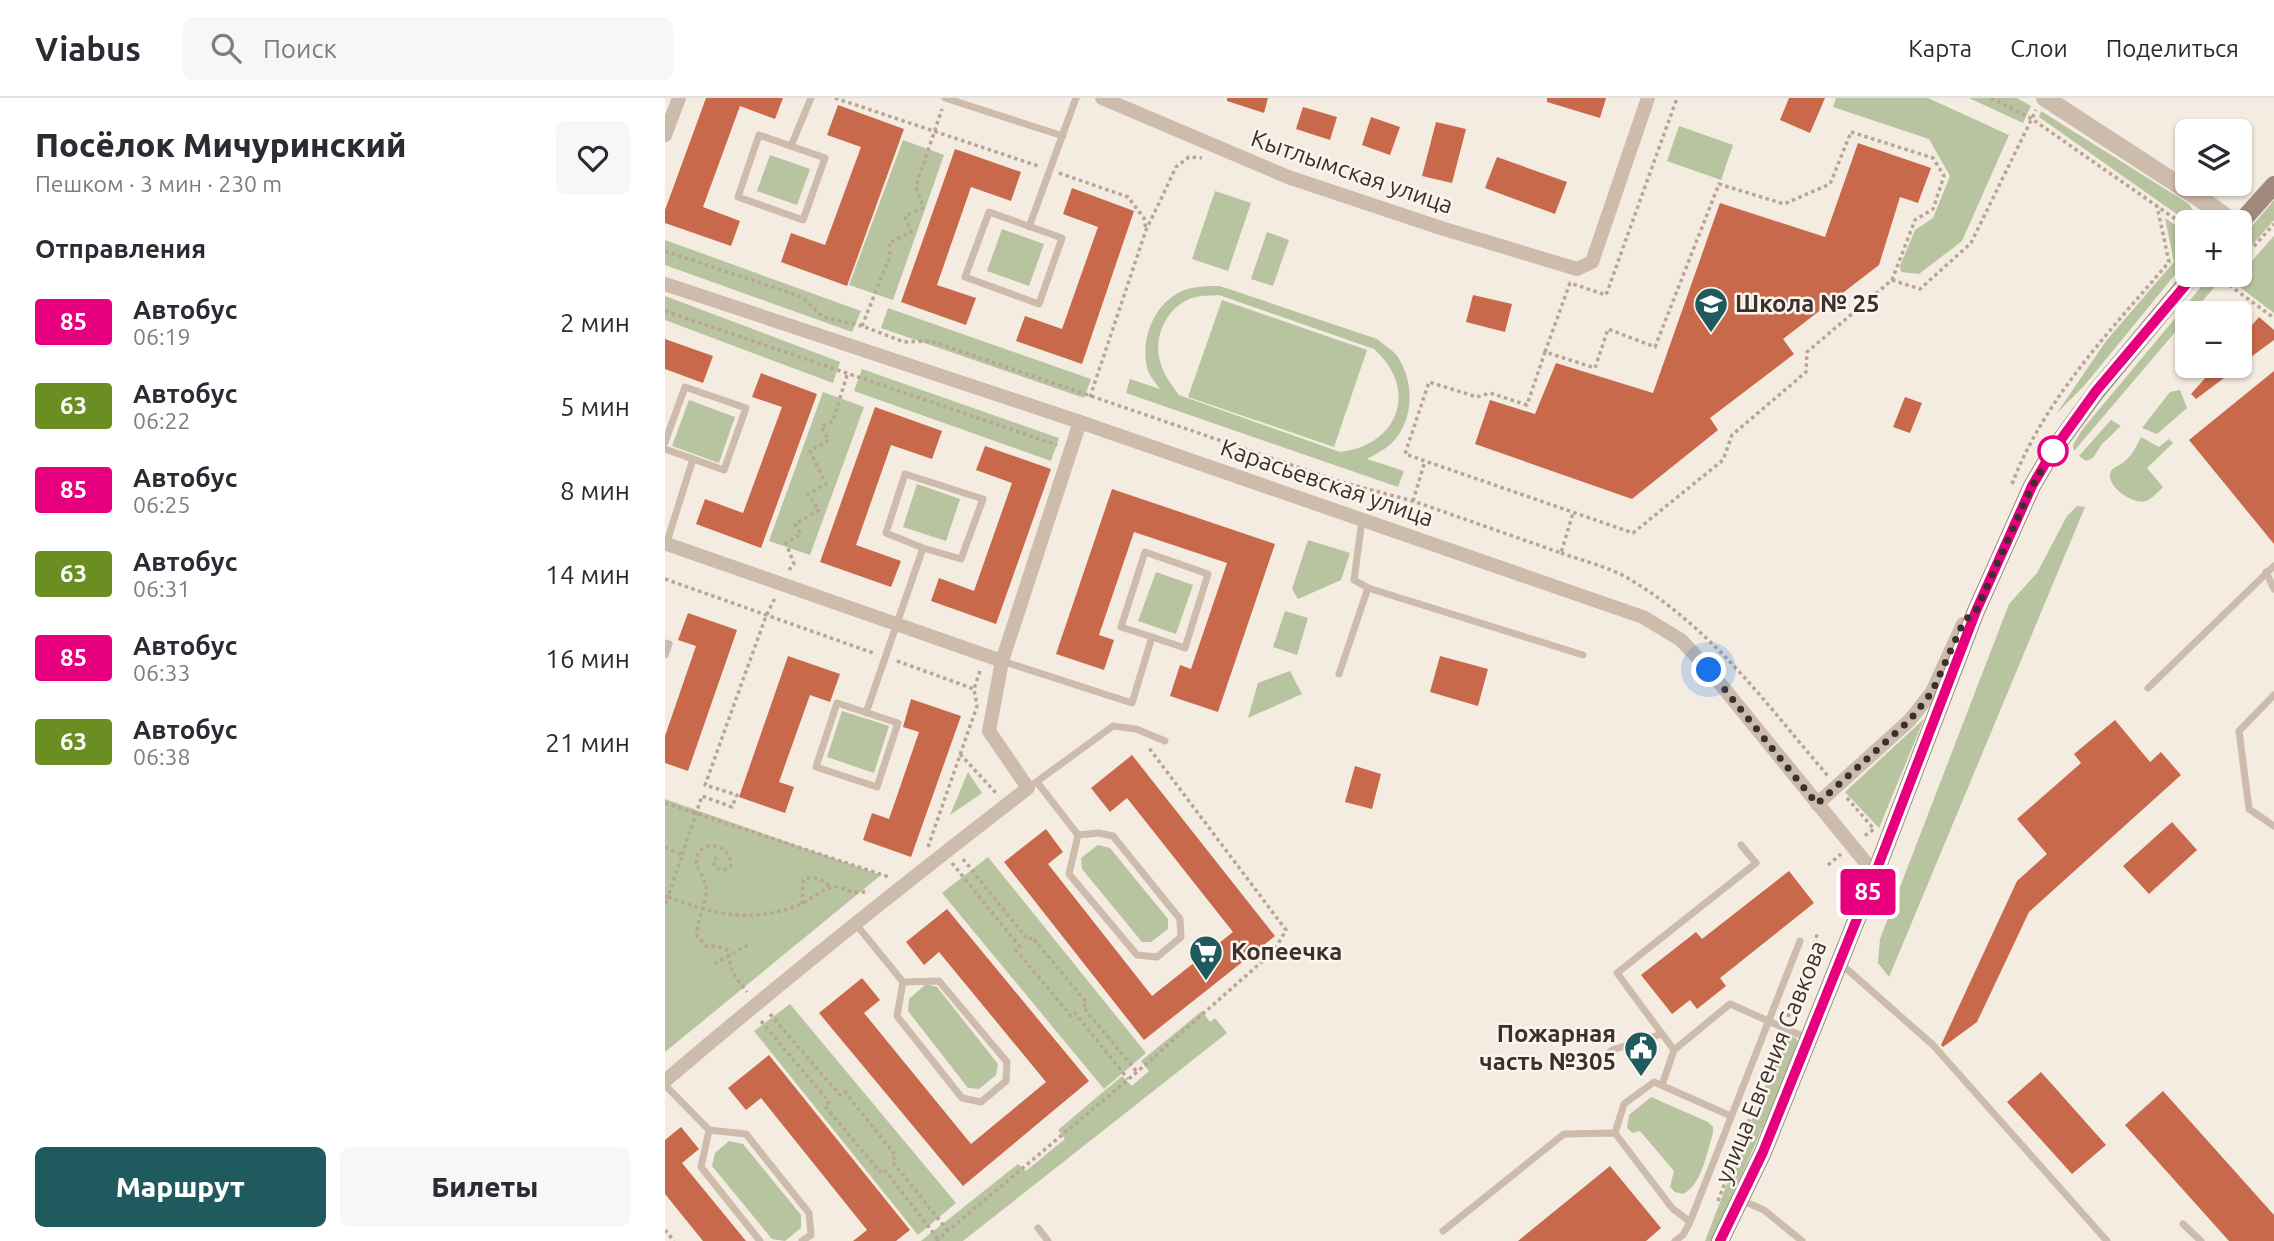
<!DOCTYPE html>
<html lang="ru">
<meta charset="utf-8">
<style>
:root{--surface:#fff;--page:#f7f7f7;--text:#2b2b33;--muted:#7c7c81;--line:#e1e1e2;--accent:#1f5a5e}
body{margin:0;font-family:Ubuntu,sans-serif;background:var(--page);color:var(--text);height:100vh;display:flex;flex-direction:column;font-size:26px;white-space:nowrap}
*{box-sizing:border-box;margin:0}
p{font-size:23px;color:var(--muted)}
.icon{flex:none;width:38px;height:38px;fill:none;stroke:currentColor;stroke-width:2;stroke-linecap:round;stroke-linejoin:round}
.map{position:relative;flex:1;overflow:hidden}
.drawer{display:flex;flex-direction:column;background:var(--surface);width:665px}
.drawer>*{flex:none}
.badge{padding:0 14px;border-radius:5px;font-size:24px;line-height:46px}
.fabs{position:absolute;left:1510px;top:21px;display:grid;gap:14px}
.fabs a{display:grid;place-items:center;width:77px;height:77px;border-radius:10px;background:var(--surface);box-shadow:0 2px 5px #0004;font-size:35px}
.you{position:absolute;width:35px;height:35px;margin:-18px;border:5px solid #fff;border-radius:50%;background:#1a73e8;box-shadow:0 0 0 10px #1a73e833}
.map>.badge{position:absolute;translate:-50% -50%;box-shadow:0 0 0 4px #fff}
h2{padding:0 35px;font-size:26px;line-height:63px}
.round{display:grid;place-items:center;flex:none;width:74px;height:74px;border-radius:10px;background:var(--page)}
.overview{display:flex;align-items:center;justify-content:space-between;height:119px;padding:0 35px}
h1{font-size:33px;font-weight:800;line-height:52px}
.primary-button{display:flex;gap:14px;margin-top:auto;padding:14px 35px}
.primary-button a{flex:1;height:80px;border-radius:10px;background:var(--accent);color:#fff;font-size:28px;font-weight:800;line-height:80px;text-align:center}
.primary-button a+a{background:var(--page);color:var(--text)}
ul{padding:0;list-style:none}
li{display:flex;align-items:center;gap:21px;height:84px;padding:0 35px}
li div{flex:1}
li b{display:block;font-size:26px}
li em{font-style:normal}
li .badge{min-width:77px;font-weight:700;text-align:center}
header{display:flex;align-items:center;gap:42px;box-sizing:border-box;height:98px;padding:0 35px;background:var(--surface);border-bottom:2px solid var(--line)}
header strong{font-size:33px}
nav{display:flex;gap:38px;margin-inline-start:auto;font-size:24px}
.search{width:490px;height:63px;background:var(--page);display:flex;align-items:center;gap:18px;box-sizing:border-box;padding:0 24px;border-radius:10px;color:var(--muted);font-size:26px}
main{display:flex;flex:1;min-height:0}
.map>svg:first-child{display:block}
.green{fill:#b8c4a0;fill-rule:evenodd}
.building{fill:#c8694b}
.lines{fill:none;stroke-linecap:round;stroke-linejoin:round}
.path{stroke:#b9a596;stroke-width:3.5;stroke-dasharray:3.5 3.5;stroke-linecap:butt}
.service{stroke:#cdbbac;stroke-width:7}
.minor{stroke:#cdbbac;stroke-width:14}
.tertiary{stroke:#cdbbac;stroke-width:18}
.secondary{stroke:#a18a7d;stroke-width:18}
.line-casing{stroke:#fff;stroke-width:16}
.line{stroke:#e6007e;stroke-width:10}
.walk{stroke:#3b302b;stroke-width:7;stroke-dasharray:0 12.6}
.stop-dot{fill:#fff;stroke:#e6007e;stroke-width:3.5}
.labels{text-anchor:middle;stroke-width:5;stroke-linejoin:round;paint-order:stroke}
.street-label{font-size:24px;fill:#3b302b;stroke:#fbf5ee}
.poi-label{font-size:24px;font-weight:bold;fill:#3b302b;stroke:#fbf5ee;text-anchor:start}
</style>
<header>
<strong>Viabus</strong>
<div class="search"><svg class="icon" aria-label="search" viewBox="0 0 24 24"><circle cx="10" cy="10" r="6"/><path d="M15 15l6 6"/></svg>Поиск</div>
<nav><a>Карта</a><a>Слои</a><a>Поделиться</a></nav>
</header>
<main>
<section class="drawer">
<div class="overview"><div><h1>Посёлок Мичуринский</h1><p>Пешком · 3 мин · 230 m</p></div><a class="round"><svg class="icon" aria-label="heart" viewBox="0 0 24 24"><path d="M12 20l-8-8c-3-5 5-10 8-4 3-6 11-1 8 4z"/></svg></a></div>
<h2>Отправления</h2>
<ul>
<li><span class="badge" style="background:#e6007e;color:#fff">85</span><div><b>Автобус</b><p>06:19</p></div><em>2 мин</em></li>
<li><span class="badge" style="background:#6b8e23;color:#fff">63</span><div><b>Автобус</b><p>06:22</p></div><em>5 мин</em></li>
<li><span class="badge" style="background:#e6007e;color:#fff">85</span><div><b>Автобус</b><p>06:25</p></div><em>8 мин</em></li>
<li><span class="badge" style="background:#6b8e23;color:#fff">63</span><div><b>Автобус</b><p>06:31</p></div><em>14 мин</em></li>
<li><span class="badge" style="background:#e6007e;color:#fff">85</span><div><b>Автобус</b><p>06:33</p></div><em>16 мин</em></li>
<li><span class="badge" style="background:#6b8e23;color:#fff">63</span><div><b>Автобус</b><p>06:38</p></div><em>21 мин</em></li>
</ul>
<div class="primary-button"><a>Маршрут</a><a>Билеты</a></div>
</section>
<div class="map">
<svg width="1609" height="1143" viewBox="0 0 1609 1143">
<rect width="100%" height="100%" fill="#f4ebe1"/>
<g class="green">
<path d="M1171,0h92l81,37 -47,106 -43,33 -18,-2 -1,-6 15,-36 18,-12 17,-42 -21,-37 -96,-32z"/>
<path d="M1304,0h48l14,8 -8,17z"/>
<path d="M1376,13l148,93 12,18h-13l-149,-105z"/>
<path d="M1014,28l54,19 -12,35 -54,-19z"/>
<path d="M238,42l41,15 -51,145 -44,-15z"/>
<path d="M105,57l40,14 -13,36 -40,-14z"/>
<path d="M550,93l36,12 -23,68 -36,-12z"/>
<path d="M1609,102v20l-29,33h-5v-13z"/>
<path d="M1500,120l22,15v27l-103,126 -27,27 49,-72 68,-79z"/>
<path d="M337,131l42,15 -15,42 -42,-15z"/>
<path d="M602,134l22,8 -16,46 -22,-7z"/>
<path d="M1609,138v77l-41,-31z"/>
<path d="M0,142l196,71 -9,21 -187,-67z"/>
<path d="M1546,177h14l-33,38h-5v5l-113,133 -1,-6 9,-15z"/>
<path d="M555,188l157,53c7,6 16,11 21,18 17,27 16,64 -7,87 -7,6 -16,10 -24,15l37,12 -6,16 -272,-94 4,-14 30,10c-4,-5 -9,-12 -12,-18 -10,-33 9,-76 44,-83 9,-2 19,-2 28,-2zM554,197l155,54c45,40 25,96 -34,103l-161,-57c-9,-12 -17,-23 -20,-38 -5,-25 12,-55 37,-60 7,-2 16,-1 23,-2z"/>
<path d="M0,198l175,66 -7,21 -168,-63z"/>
<path d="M557,202l145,50 -33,97 -146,-50z"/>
<path d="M223,210l203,71 -7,19 -203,-70z"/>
<path d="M197,271l197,69 -8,23 -197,-70z"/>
<path d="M1515,292l7,18 -30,26 -15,-6 28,-36z"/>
<path d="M158,294l41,15 -54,148 -41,-14z"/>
<path d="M24,302l46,17 -16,46 -47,-17z"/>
<path d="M1446,322l10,6 -19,18 -9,14 -7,3 -7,-5z"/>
<path d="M1476,339l18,10 10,-8 4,4 -26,25 16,19c-5,5 -10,11 -17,14 -12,4 -38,-13 -36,-27 1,-7 12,-9 16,-14 7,-6 11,-15 15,-23z"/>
<path d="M252,386l43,15 -14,42 -43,-14z"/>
<path d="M1412,408l8,1 -196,470 -11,-14 2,-24 129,-335 28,-31 30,-57z"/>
<path d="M643,442l42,13 -9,27 -43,19 -6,-10z"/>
<path d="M491,474l37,13 -17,49 -38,-13z"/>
<path d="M620,513l23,7 -11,37 -24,-8z"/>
<path d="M625,573l12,23 -54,24 10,-35z"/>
<path d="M177,613l47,15 -15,47 -47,-16z"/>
<path d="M1259,621l-45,109 -34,-36z"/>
<path d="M303,674l14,21 -32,22z"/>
<path d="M0,701l216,76 -216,177z"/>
<path d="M433,747l12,3 58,71v10l-17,13h-9l-60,-73 -1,-11z"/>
<path d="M323,759l158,196 -42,36 -162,-196z"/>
<path d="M261,886l11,3 61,77 -2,11 -17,14 -11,-1 -60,-77 1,-12z"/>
<path d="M125,906l166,199 -38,32 -164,-204z"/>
<path d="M537,913l8,11 5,-4 12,15 -264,208h-42l97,-77 8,7 39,-32 -7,-9 64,-54 10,10 17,-15 -8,-10z"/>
<path d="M1121,934l11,7 2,8 -87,194h-7z"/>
<path d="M986,999l57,25 5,5v6c-6,19 -11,52 -30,61l-8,-2 -5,-5 4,-16 -34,-40 -7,2 -6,-5 2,-13z"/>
<path d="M64,1043l14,3 58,71v13l-16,13 -13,-2 -60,-73 3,-13z"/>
</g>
<g class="building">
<path d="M41,0h77l-8,21 -35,-13 -37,101 37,14 -9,25 -66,-23v-13z"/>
<path d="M562,0h41l-4,15 -37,-12z"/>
<path d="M882,0h59l-6,20 -53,-16z"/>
<path d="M1124,0h36l-15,35 -30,-13z"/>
<path d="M173,7l66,24 -57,157 -66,-24 10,-29 34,12 36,-98 -34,-12z"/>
<path d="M638,9l34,10 -7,23 -34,-11z"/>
<path d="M706,19l29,10 -10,28 -28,-10z"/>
<path d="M771,24l30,7 -14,54 -30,-7z"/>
<path d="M1193,45l73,25 -13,35 -18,-6 -21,68 -96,74 11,15 -84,64 8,12 -86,69 -157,-55 15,-44 45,14 21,-51 97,30 67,-190 105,34z"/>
<path d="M290,51l66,23 -10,29 -40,-14 -34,98 39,13 -10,27 -65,-23z"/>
<path d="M832,59l70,25 -12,32 -70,-26z"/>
<path d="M407,90l62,23 -52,153 -66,-23 9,-25 37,13 36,-102 -35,-13z"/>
<path d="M808,197l39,9 -7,28 -39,-10z"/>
<path d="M1594,219l15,13v10l-34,25v-26z"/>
<path d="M0,241l48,17 -10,27 -38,-14z"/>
<path d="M1551,268h24l-44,33 -5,-5z"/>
<path d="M1609,273v173l-85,-104z"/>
<path d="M96,275l56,21 -56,154 -65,-24 9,-25 38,14 39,-106 -30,-10z"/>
<path d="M1240,299l17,6 -12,30 -17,-6z"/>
<path d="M210,309l67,24 -10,28 -41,-14 -35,100 45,16 -10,26 -71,-25z"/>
<path d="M320,348l66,23 -55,155 -65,-23 8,-23 35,13 38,-108 -36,-13z"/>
<path d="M447,391l163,55 -57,168 -48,-16 10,-31 11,4 36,-106 -93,-31 -35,103 15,5 -10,30 -48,-16z"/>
<path d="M23,515l49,17 -49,141 -23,-8v-27l31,-90 -18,-6z"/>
<path d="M123,558l52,18 -10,28 -20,-7 -31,87 15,5 -9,26 -46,-16z"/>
<path d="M775,558l48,13 -10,37 -48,-14z"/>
<path d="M246,601l50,17 -50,141 -48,-17 9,-27 17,6 30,-87 -16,-5z"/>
<path d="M1450,622l35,42 11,-10 20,23 -152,137 -52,110 -34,25 -2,-2 76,-164 30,-27 -30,-35 64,-56 -7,-9z"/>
<path d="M467,657l143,181 -131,104 -140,-178 42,-33 17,23 -15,12 104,132 81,-64 -106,-134 -17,14 -19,-24z"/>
<path d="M690,668l26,8 -9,35 -27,-7z"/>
<path d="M1507,724l25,28 -48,44 -26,-28z"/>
<path d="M1124,773l25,32 -94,75 6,8 -29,23 -7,-9 -18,14 -31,-39 55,-43 6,7z"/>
<path d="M282,811l142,172 -126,105 -144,-173 43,-35 18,22 -16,13 107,131 75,-62 -107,-130 -15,13 -18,-23z"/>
<path d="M104,957l141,175 -14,11h-43l14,-11 -106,-132 -15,12 -18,-22z"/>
<path d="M1376,974l65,73 -34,29 -65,-72z"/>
<path d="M1498,993l111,124v26h-45l-104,-116z"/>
<path d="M16,1029l18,22 -17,14 64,78h-43l-38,-47v-54z"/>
<path d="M945,1068l51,62 -15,13h-128z"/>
</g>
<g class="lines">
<g class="path">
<path d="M170,0l203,68"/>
<path d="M1326,0l41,21 155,108"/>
<path d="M1186,34l82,26 11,18 -11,33 -18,11 -23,60 -85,72 -1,20 -74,63 -9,25 -90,73 -228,-79 24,-72 48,15 13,-4 37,12 18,-53 50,16 13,-39 47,18 64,-163 65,20 46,-20z"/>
<path d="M394,75l69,24 16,21 2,12"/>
<path d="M0,153l137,46 21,20 39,9 42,16 27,-1 410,141 72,19 148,52 12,-40"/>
<path d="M1575,164l34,-38"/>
<path d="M1565,177l-5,7 49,36"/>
<path d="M1227,182l28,9 51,-46 65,-133"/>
<path d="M0,213l392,134"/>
<path d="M197,228l28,-70 -1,-13 22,-11 -6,-16 18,-8 -7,-22 26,-77"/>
<path d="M880,254l25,-69 36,12 71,-197"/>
<path d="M425,299l56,-167 15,-31 15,-32 13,-10 13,1"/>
<path d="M1347,386c32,-85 99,-154 157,-222l-12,-56"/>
<path d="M748,403l12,-40"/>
<path d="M896,455c22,8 49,14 70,27 83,50 135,124 197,196"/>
<path d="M124,472l5,-6 -8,-21 15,-9 -6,-10 24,-14 -11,-16 18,-10 -16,-33 19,-11 -8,-13 12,-6 14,-46"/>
<path d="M0,481l211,75"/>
<path d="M232,563l77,28"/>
<path d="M295,656l37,40"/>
<path d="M1182,700l27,31 -11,8"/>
<path d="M0,705l224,74"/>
<path d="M0,749l17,8 -14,42c46,17 83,27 131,8 11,-5 22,-15 33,-18 8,-1 14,3 21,5 5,1 11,0 16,-1"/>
<path d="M263,749l49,-141 -3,-17 7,-21"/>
<path d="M17,757l20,-59 30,11 5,-12 -32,-10 61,-169 9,-18"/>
<path d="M52,759l-4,4 2,6 6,3 7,-1 3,-4c-1,-21 -28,-26 -34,-9 -4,11 8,20 9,31 1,15 -9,32 -9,49l9,10h10l13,5c1,21 5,24 18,41"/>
<path d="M298,761l65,81 4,-3 55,66 -4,4 54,65"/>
<path d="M287,765l68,84 -4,3 55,66 4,-3 53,66"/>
<path d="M1163,767l13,-11"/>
<path d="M0,798l3,1 -3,8"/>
<path d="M137,806l1,-24c10,-5 19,-1 27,7"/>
<path d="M49,866l34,-19"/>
<path d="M105,916l70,81 5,-3 51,64 -4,5 56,70"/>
<path d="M1123,919l30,-85"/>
<path d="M96,923l68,81 -4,4 55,66 4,-3 54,70"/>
<path d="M1053,1103l63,-163"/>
<path d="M0,1132l9,11"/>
<path d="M271,1143l201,-169 137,-121 12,-21 -137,-182"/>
</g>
<g class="service">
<path d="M280,0l118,38"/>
<path d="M94,37l66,23 -22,62 -65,-23z"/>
<path d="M126,48l20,-48"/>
<path d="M324,114l73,26 -23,66 -74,-27z"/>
<path d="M364,129l47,-129"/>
<path d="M0,344l20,-55 61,21 -22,62 -59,-21"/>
<path d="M240,376l78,25 -22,60 -38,-11 -37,-15z"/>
<path d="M1,447l27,-86"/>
<path d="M1601,474l8,17"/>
<path d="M703,490l215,67"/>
<path d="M0,545l4,1 -4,11"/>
<path d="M337,563l130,42 20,-66 -31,-10 24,-75 63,22 -23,74 -33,-11"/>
<path d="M674,576l29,-86 -14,-8 8,-60"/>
<path d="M1483,590l126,-122"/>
<path d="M1609,597l-35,36 10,78 25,17"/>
<path d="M172,605l61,20 -21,64 -61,-20z"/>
<path d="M201,615l57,-165"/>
<path d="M372,684l41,53"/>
<path d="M363,690l85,-62 23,3 29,12"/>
<path d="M434,735l14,3 67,83 1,18 -24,20 -20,-2 -68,-81 9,-39z"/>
<path d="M1076,747l15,18 -139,110 57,77 56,-46 79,35"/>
<path d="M190,825l48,59 -6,34 65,82 19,4 25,-21 1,-19 -68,-81 -36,1"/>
<path d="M1175,865l93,82 174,196"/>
<path d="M936,962l11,-10 50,-16"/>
<path d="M0,987l44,45"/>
<path d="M997,987l12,-35"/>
<path d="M950,1035l9,-29 30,-22 77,34"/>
<path d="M1076,1102l23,10 38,31"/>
<path d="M1518,1126l18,17"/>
<path d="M373,1130l10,13"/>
<path d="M778,1133l121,-97 51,-1 57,75 18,14"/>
<path d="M95,1143l-59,-74 8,-37 37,4 63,79 2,22 -9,6"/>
<path d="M1010,1143l8,-6 7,-13 110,-281"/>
</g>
<g class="minor">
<path d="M437,0l186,79 153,51 136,41 15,-7 56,-164"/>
<path d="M0,37l14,-37"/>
<path d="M0,186l415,138 563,195 38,23 28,30 166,204"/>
<path d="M2,446l335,117"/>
<path d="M1152,706l93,-84 22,-28 31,-68"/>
<path d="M0,983c118,-101 240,-198 363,-293l-39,-57 13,-70 78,-239"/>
</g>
<path class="tertiary" d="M1380,0l163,106 25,18"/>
<g class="secondary">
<path d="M1575,125l34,-38"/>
<path d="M1055,1143l43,-89 112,-278 101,-263 56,-125 20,-34 44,-60 97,-117"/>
</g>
</g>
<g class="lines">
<g class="line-casing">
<path id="line" d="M1055,1143l43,-89 112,-278 101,-263 56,-125 20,-34 44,-61 98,-116"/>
</g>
<use href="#line" class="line"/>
<path class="walk" d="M1044,572l108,134 93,-84 22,-28 32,-71 12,-10 56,-125 21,-35"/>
</g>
<defs>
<g id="school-pin" transform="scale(1.75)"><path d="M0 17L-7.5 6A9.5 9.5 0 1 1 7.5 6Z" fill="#1f5a5e" stroke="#fbf5ee"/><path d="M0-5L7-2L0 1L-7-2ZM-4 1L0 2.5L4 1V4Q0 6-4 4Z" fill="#fff"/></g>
<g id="supermarket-pin" transform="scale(1.75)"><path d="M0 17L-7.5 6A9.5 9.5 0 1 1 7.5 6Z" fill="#1f5a5e" stroke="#fbf5ee"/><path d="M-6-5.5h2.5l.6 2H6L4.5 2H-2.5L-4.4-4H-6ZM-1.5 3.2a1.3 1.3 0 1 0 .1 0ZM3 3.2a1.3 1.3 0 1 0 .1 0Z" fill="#fff"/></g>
<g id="civic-pin" transform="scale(1.75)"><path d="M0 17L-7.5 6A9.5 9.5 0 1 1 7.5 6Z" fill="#1f5a5e" stroke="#fbf5ee"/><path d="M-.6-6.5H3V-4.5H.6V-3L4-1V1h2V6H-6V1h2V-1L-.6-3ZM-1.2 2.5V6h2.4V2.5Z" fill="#fff"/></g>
</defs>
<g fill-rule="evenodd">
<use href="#school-pin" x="1046" y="206"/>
<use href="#supermarket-pin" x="541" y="854"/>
<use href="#civic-pin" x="976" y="950"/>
</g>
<circle class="stop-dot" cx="1388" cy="353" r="14"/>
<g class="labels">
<g class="street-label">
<text transform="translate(687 74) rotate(19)" y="8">Кытлымская улица</text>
<text transform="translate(662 385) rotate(19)" y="8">Карасьевская улица</text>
<text transform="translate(1106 964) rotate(-68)" y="8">улица Евгения Савкова</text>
</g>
<g class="poi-label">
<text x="1070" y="214">Школа № 25</text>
<text x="566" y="862">Копеечка</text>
<text x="951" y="944" text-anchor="end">Пожарная<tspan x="951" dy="28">часть №305</tspan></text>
</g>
</g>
</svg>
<div class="fabs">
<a><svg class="icon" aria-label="layers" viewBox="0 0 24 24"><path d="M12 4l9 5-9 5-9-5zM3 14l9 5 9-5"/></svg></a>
<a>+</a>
<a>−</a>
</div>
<div class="you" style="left:1044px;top:572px"></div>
<b class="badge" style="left:1203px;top:794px;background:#e6007e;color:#fff">85</b>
</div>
</main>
